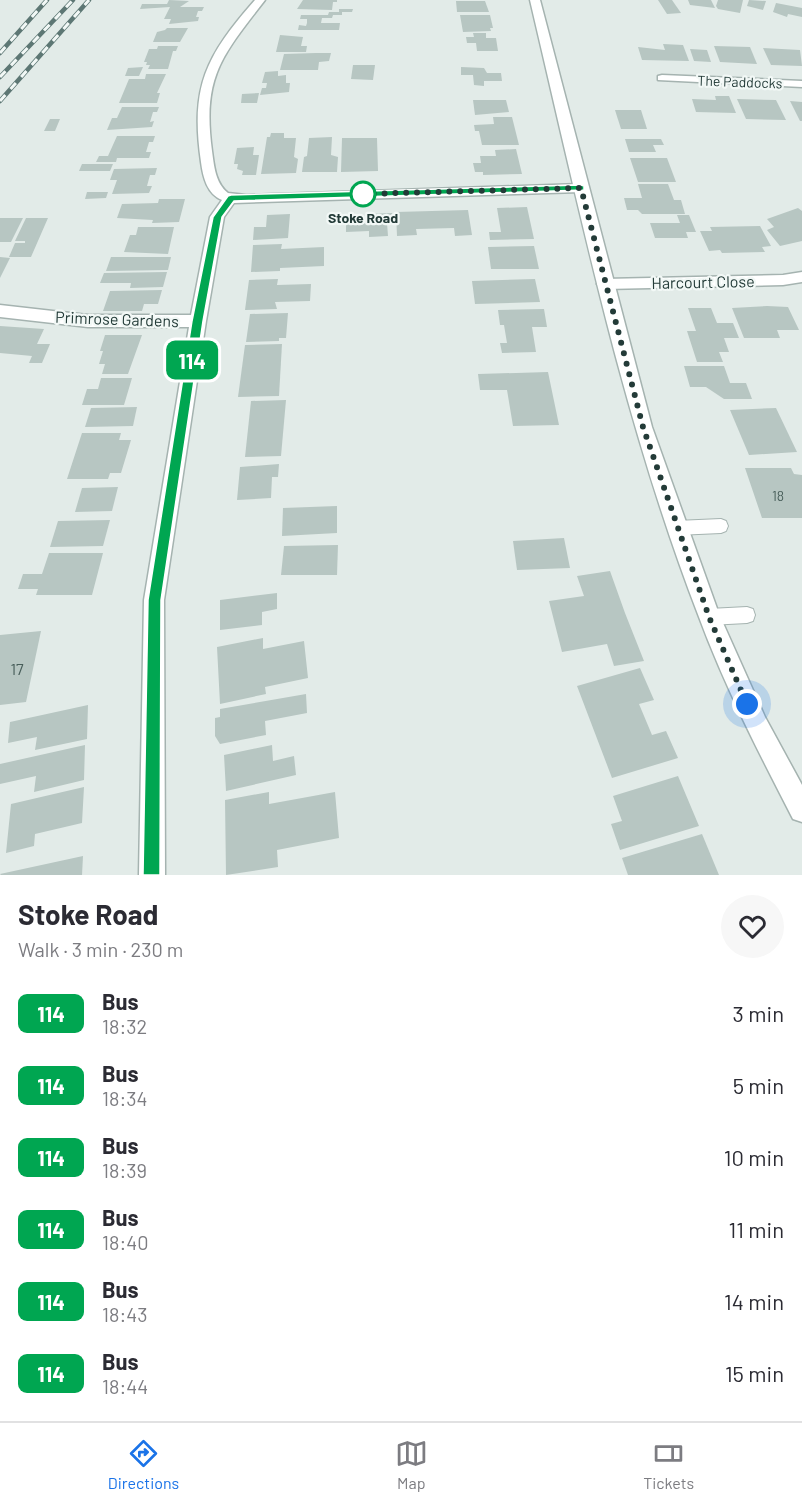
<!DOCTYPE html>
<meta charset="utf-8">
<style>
:root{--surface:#fff;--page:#f7f7f7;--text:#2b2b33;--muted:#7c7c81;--line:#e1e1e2;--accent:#1a73e8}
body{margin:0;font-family:Barlow,sans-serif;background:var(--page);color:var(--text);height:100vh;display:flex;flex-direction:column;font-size:22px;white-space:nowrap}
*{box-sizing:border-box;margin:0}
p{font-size:20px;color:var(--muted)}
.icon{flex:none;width:33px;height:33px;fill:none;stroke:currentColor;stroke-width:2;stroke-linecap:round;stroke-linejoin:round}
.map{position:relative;height:875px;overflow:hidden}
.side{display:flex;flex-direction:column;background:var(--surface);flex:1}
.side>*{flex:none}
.badge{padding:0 12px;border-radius:9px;font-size:21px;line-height:39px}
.you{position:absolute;width:30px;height:30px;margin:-15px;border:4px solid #fff;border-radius:50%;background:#1a73e8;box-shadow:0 0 0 9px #1a73e833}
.map>.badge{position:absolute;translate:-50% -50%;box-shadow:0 0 0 3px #fff}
.round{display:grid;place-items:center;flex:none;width:63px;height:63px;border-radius:32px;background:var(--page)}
.head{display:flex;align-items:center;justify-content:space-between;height:102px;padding:0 18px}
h1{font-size:28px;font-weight:700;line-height:45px}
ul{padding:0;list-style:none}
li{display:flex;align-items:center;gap:18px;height:72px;padding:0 18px}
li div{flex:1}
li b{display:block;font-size:22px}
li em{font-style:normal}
li .badge{min-width:66px;font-weight:700;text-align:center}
.dock{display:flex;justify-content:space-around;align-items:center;height:84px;border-top:2px solid var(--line);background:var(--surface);font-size:16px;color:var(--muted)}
.dock a{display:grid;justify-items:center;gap:3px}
.dock .active{color:var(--accent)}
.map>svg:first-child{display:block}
.building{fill:#b7c6c2}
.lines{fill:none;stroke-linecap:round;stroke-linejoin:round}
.service-casing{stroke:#a5b3b0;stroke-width:2}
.minor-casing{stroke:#a5b3b0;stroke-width:3}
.tertiary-casing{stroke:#a5b3b0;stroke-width:3}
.service{fill:#fff;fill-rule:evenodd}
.minor{fill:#fff;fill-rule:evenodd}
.tertiary{fill:#fff;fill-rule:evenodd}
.rail-casing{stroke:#5d7774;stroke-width:4.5}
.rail{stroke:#f2f8f6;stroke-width:3;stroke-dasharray:8;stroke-linecap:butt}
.line{fill:#00a651;stroke:#fff;stroke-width:1.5}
.walk{stroke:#233b38;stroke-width:6;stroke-dasharray:0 10.8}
.stop-dot{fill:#fff;stroke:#00a651;stroke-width:3}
.labels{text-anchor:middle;stroke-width:4.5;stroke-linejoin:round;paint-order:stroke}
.far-street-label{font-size:14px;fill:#233b38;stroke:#f2f8f6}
.far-stop-label{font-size:14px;font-weight:bold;fill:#233b38;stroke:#f2f8f6}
.number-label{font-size:14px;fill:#485e5a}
.street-label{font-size:16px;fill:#233b38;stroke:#f2f8f6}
.near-number-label{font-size:16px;fill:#485e5a}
</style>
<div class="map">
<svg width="802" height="875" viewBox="0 0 802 875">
<rect width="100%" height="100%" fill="#e2ebe8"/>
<g class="building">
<path d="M169,0l20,1 -9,6h24l-2,4h-4l-2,6h3l-1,4 -29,3 2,-5h-7l6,-12 -30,2 2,-5h25z"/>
<path d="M303,0h34v2h-4l-1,8 -35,-1z"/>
<path d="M658,0h14l9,13 -14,1z"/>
<path d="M688,0h23l4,8 -25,-3z"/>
<path d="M718,0h25l-3,13 -22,-4 -2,-3z"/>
<path d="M749,0l17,1 -3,9 -16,-4z"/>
<path d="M456,1h29l4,11h-32z"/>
<path d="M776,3l26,5v9l-14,-3 -1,3 -14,-5z"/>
<path d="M339,9h14l-1,3h-10v3h-9l-1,3h-10l-1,5h19l-1,7h-41l1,-5 7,1 1,-3v-4h-7l1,-4h27l1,-3h10z"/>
<path d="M460,15h30l3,13h-3l1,3 -28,1z"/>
<path d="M167,28h21l-8,14h-27l4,-10 8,-2z"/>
<path d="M473,33h13v5h10l2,13h-21l-1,-8h-9l-1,-6h8z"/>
<path d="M280,35l23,2 -2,9h6l-1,6h-30z"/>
<path d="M663,44l20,1 6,16 -47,-1 -4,-13 27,3z"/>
<path d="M158,46h20l-2,5h-3l-5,18h-20l2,-4h-4l1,-3h-3l5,-13h8z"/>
<path d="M714,46l36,1 7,17 -37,-2z"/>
<path d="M763,48l37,2 2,16 -31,-1z"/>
<path d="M690,49l17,1 4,12 -17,-1z"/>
<path d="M316,53h15l-2,8 -10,1 -1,8h-38l4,-16z"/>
<path d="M353,65h22l-2,15 -22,-1z"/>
<path d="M143,67l-4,9h-14l3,-8z"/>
<path d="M461,67l23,1 3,5h14l1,8h-18v5l-10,-1 -1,-10h-12z"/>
<path d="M278,71v5l8,-1v8h4l-1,9 -29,3 2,-7h4l1,-5h-5l3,-11z"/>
<path d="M146,74h20l-9,19h3l-3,10h-38l10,-24h16z"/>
<path d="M259,93l-2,10h-16l1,-9z"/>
<path d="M715,96h14l7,17 -40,-1 -4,-13 24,1z"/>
<path d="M737,99l39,1 10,20 -40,-1z"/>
<path d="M473,100h33l3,12 -34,3z"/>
<path d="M790,101l12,1v19h-2z"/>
<path d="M122,107h37l-2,5h-4l-3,10 4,-1 -2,6 -45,3 5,-12h5z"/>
<path d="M615,110h26l6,19h-26z"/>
<path d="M493,117h19l7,28h-37l-3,-14h-4l-1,-6 20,-1z"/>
<path d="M50,119h10l-5,12h-11z"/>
<path d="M271,133h13v5h12l-2,19 4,2 -2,14 -35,1 6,-37h3z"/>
<path d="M117,136h38l-2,6h-4l-3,10h5l-2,6h-32l-1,4h-20l3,-6h9z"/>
<path d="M332,137l-1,18 7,2 -1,15h-35l2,-15 3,-1 2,-18z"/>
<path d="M342,138h35l1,33 -37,1z"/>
<path d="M625,139h36l3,6h-11l3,7h-27z"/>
<path d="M254,147l-1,8h6l-3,20h-14l1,-4 -6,-2 1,-5h-4l3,-16z"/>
<path d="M516,149l6,25 -39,1v-3h-8l-2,-9h8l-1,-7h16l-1,-6z"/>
<path d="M630,158h37l9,24h-38z"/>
<path d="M82,164h31l-3,7h-31z"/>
<path d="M157,168l-2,7h-5l-3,11h5l-3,7 -37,1 5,-14h-7l4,-11z"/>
<path d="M638,184h30l6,16h7l4,14h-43l-4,-4h-11l-3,-12h18z"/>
<path d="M87,192h21l-2,6 -21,1z"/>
<path d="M159,199h26l-6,23 -27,1 1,-3 -36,-2 5,-14 36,-1z"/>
<path d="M527,207l7,32 -44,1 -1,-8h12l-4,-24z"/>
<path d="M798,208l4,3v30l-22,5 -13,-16 7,-3 -7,-8z"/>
<path d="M468,210l4,25 -17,1 -1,-8 -38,1 1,6 -20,1 -1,-24z"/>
<path d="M392,213l1,10h-6l1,13 -19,1v-6l-23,1v-12l21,-3 -1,-3z"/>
<path d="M290,214l-2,24 -35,2 1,-13h12l1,-12z"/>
<path d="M677,215h12l7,17h-10l2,6h-33l-5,-15h30z"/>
<path d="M0,218h23l-12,24h-11z"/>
<path d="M26,218h22l-17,39h-22l6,-14h10v-2h-10z"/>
<path d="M760,226l11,20 -9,1 3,5 -43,1 -2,-3 -11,1 -9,-20h12l-2,-4z"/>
<path d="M138,227h36l-6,27 -44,-2 6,-17h6z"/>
<path d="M282,244l-1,5 43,-2v19l-44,2v3l-29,1 2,-27z"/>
<path d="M534,246l5,23h-48l-3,-22z"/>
<path d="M0,257l10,1 -10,20z"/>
<path d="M111,257h60l-3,13 -62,1z"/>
<path d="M167,272l-4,15 -33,1 1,-5h-31l4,-10z"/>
<path d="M278,279l-1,6 34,-1 -1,17 -35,1 2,7 -32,1 4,-30z"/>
<path d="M535,279l5,23 -65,2 -3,-23z"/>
<path d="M162,290l-4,14h-14l-2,7h-39l7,-20z"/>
<path d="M767,306l21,1 11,23h-22l3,8h-36l-12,-30z"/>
<path d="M688,308h23l6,15h16l6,15h-15l5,14h-10l4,10h-26l-10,-31h9z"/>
<path d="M544,309l3,18h-15l4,25 -34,1 -2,-10h7l-3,-18h-4l-2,-15z"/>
<path d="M288,313l-2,25h-7v3l-33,1 4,-28z"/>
<path d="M0,326l44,3 -7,15h13l-8,19h-13l3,-7 -32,-3z"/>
<path d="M105,335h37l-14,39h-26l3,-10h-6l4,-13h-3z"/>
<path d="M282,344l-3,52 -41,1 7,-52z"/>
<path d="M684,366h40l6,17h16l6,16h-28l-18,-12h-16z"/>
<path d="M548,372l11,53 -46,1 -6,-36h-27l-2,-16z"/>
<path d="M101,378h31l-8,27h-42l5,-16h11z"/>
<path d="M286,400l-5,56 -36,1 6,-56z"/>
<path d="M137,407l-4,19 -48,1 6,-19z"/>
<path d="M776,408l21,44 -48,3 -19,-45z"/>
<path d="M82,433h39l-2,7h12l-10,33h-11l-2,6h-41z"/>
<path d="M279,464l-1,13h-6l-1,21 -34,2 3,-33z"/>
<path d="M745,468h46l3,6 8,1v43h-40z"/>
<path d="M118,487l-6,24 -37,1 7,-24z"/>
<path d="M337,506v27l-55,3 1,-28z"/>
<path d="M110,520l-7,26 -53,1 8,-26z"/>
<path d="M564,538l6,30 -53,2 -4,-29z"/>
<path d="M338,545l-1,30h-56l3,-29z"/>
<path d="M49,553h54l-11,42h-56l2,-6h-20l5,-15h19z"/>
<path d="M610,571l15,42 19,48 -30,5 -7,-22 -45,8 -13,-51 35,-5 -7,-20z"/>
<path d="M277,593v16l-15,3v13l-42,5v-30z"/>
<path d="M41,631l-15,71 -26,3v-70z"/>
<path d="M263,638v11l41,-8 4,37 -43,9 1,7 -46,10 -3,-57z"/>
<path d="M640,668l14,32 -15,4 13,31 14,-4 12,27 -66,20 -35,-92z"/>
<path d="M306,694l1,19 -42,8 1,14 -46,9 -5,-8v-18l5,-1v-8z"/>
<path d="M88,705l-1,34 -52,11 2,-13 -29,6 2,-21z"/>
<path d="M85,745l-1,35 -50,12 2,-16 -36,8v-20z"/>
<path d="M272,745l1,16 21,-5 2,19 -70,16 -2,-36z"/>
<path d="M678,776l21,50 -79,24 -9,-26 11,-3 -9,-25z"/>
<path d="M84,787l-2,36 -47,11 -1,12 -28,7 5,-49z"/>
<path d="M269,792v12l66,-12 4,46 -62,12 1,17 -52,8 -1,-75z"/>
<path d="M702,834l17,41h-91l-6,-17z"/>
<path d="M83,856l-1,19h-81l-1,-1z"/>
</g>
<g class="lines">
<g class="service-casing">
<g id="service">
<path d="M721,519l5,2 2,5 -2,5 -5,2 -45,2 -5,-2 -2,-5 2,-5 5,-2z"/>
<path d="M747,607l6,2 2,6 -2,6 -6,2 -38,2 -6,-2 -2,-6 2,-6 6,-2z"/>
</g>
</g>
<g class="minor-casing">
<g id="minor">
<path d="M255,0h10c-43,56 -63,76 -53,151 2,14 3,32 16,42l18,2 335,-11 7,4 -7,4 -347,11 -10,14 -18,104 -42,279 1,275h-26l5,-275 45,-273h-101l-88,-10v-12l88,10h103l19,-98 12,-17c-15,-6 -19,-23 -21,-38 -11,-76 5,-106 54,-162z"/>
<path d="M662,75l140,6v6l-144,-7v-4z"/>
<path d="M802,272v10l-19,3 -178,4 -5,-1 -3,-4 3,-4 5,-1 178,-4z"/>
</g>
</g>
<g class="tertiary-casing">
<path id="tertiary" d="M530,0h10l112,427 67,187 46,103 37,68v37l-9,-3c-34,-66 -68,-132 -94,-202 -77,-199 -120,-410 -169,-617z"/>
</g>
<use href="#service" class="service"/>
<use href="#minor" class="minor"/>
<use href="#tertiary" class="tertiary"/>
<g class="rail-casing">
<g id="rail">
<path d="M0,53l47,-53"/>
<path d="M0,77l73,-77"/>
<path d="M0,101l89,-101"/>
</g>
</g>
<use href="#rail" class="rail"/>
</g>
<path class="line" d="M581,185l3,1v4l-350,11 -12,16 -19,104 -42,279 -1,275h-17l5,-275 44,-279 21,-104 15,-21 3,-1z"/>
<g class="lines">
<path class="walk" d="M363,194l218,-6 62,239 66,190 38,87"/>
</g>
<circle class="stop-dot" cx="363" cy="194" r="12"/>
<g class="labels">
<g class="far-street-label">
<text transform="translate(740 82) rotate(2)" y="5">The Paddocks</text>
</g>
<g class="far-stop-label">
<text x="363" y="223">Stoke Road</text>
</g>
<g class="number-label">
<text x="778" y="501">18</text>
</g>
<g class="street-label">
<text transform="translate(703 282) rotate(-1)" y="6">Harcourt Close</text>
<text transform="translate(117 319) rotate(2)" y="6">Primrose Gardens</text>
</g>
<g class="near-number-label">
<text x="17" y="675">17</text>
</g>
</g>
</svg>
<div class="you" style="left:747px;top:704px"></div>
<b class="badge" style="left:192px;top:360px;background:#00a651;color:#fff">114</b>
</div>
<section class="side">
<div class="head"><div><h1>Stoke Road</h1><p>Walk · 3 min · 230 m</p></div><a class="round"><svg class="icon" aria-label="heart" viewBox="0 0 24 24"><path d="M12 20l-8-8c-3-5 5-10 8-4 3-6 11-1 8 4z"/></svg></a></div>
<ul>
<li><span class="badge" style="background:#00a651;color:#fff">114</span><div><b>Bus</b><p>18:32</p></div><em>3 min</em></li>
<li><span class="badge" style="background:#00a651;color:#fff">114</span><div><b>Bus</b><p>18:34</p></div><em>5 min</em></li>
<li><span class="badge" style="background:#00a651;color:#fff">114</span><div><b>Bus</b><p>18:39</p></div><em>10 min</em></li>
<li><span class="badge" style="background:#00a651;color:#fff">114</span><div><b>Bus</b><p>18:40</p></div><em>11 min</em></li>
<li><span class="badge" style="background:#00a651;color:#fff">114</span><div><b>Bus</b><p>18:43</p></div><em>14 min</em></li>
<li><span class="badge" style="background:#00a651;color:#fff">114</span><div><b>Bus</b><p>18:44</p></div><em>15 min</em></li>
</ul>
</section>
<nav class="dock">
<a class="active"><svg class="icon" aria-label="directions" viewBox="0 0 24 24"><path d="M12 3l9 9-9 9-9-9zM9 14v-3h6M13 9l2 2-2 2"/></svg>Directions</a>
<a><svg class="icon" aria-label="map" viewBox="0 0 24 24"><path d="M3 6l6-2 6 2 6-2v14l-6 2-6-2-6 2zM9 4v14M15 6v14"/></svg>Map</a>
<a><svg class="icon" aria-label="tickets" viewBox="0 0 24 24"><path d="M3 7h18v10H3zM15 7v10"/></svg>Tickets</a>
</nav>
